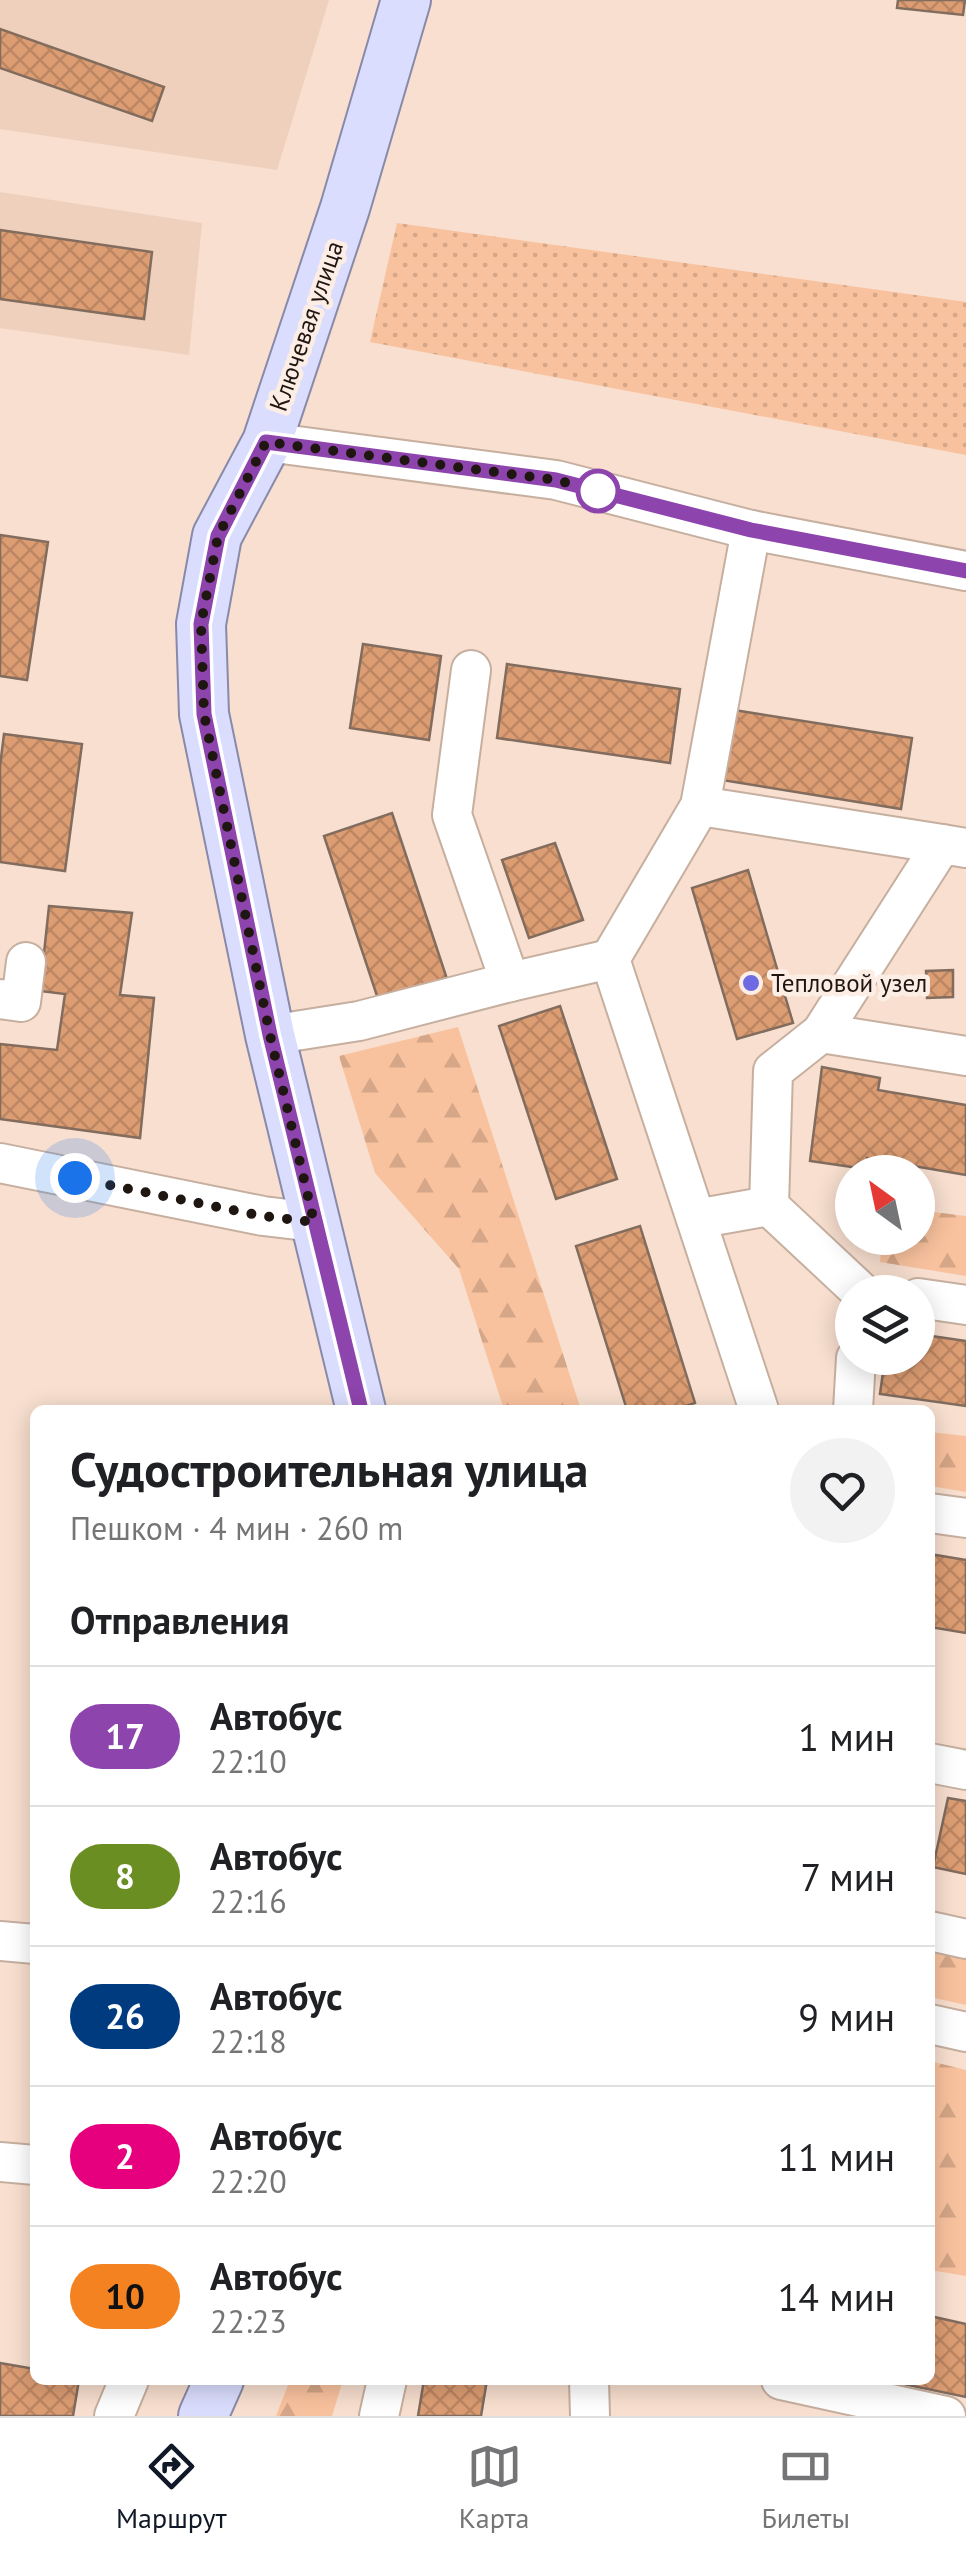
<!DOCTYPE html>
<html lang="ru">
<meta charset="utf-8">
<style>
:root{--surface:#fff;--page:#f2f2f2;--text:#202124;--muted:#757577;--line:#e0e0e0;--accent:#111827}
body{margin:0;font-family:"PT Sans",sans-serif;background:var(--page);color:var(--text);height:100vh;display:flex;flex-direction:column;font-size:38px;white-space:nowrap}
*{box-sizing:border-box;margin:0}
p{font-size:32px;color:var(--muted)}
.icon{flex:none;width:55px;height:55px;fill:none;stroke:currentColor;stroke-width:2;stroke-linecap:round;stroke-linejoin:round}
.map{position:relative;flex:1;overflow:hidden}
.sheet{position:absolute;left:30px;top:1405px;width:905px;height:980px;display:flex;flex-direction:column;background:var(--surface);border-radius:15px;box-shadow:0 5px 25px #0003}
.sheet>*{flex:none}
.badge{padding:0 20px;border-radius:32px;font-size:35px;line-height:65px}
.needle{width:65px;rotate:327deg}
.buttons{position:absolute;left:835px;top:1155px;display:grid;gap:20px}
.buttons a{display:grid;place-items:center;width:100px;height:100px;border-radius:50%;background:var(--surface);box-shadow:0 5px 25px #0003;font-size:50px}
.you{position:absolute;width:50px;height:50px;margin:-25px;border:8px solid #fff;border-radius:50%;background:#1a73e8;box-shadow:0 0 0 15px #1a73e833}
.map>.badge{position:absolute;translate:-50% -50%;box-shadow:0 0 0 5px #fff}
h2{padding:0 40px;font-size:38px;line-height:90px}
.round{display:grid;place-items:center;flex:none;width:105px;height:105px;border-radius:52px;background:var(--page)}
.headline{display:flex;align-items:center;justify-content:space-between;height:170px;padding:0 40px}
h1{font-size:48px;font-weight:600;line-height:75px}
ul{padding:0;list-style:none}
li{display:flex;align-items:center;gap:30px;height:140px;padding:0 40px;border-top:2px solid var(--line)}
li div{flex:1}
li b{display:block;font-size:38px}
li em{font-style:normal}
li .badge{min-width:110px;font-weight:700;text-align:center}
.tabs{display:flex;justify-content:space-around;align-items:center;height:140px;border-top:2px solid var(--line);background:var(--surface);font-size:28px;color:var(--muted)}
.tabs a{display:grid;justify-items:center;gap:5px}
.tabs .selected{color:var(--accent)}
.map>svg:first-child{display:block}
.built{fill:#efd0bc}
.forest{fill:url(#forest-firs)}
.park{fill:url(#park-dots)}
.building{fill:url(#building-cross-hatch);stroke:#816c5e;stroke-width:2.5}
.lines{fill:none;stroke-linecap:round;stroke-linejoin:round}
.minor-casing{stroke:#c6af9f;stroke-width:42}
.major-casing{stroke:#8989a9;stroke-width:52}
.minor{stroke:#fff;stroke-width:38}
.major{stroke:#daddfd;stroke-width:48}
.line-casing{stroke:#fff;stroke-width:22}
.line{stroke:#8e44ad;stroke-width:15}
.walk{stroke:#1f1611;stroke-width:10;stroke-dasharray:0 18}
.stop-dot{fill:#fff;stroke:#8e44ad;stroke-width:5}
.poi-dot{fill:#6d6ae4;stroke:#fdeee5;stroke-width:4}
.labels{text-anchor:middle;stroke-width:9;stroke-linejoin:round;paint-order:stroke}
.street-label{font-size:25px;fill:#1f1611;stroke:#fdeee5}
.poi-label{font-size:25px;fill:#1f1611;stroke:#fdeee5;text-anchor:start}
</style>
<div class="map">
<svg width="966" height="2416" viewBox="0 0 966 2416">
<defs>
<pattern id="forest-firs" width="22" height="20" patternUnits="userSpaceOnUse" patternTransform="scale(2.5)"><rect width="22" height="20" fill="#f9c29e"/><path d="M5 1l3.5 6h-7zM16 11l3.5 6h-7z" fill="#d5a687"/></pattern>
<pattern id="park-dots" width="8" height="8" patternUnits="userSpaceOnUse" patternTransform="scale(2.5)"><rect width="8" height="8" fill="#f9c29e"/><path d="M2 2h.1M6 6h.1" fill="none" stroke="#d5a687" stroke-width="1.8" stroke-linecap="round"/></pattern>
<pattern id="building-cross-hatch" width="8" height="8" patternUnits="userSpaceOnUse" patternTransform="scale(2.5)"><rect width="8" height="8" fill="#dc9d73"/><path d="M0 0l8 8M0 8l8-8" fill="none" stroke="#bc8662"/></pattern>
</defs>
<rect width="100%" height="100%" fill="#f8dfcf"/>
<g class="built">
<path d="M0,0h329l-52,170 -277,-41z"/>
<path d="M0,192l202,31 -13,132 -189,-27z"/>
</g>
<g class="forest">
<path d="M458,1027l123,383h-77l-45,-141 -84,-96 -36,-117z"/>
<path d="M918,1210l48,6v60l-86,-14 2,-24h36z"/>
<path d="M930,1432l36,4v56l-36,-6z"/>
<path d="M930,1952l36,8v45l-36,-8z"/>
<path d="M930,2061l36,9v206l-36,-6z"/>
<path d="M290,2380h53l-11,36h-56z"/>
</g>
<path class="park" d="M397,223l569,79v153l-596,-113z"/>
<g class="building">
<path d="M898,0h67l-2,15 -66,-7z"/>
<path d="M0,29l164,58 -12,34 -152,-53z"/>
<path d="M0,230l152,22 -8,67 -144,-20z"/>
<path d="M0,535l48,7 -21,138 -27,-4z"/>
<path d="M363,644l78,12 -12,84 -79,-12z"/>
<path d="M507,664l173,25 -10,74 -173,-25z"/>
<path d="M734,710l178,28 -11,71 -179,-29z"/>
<path d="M4,734l78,10 -17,127 -65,-9v-96z"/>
<path d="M392,813l55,166 -68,23 -55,-166z"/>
<path d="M555,843l28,77 -54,18 -27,-78z"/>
<path d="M748,870l45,153 -56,16 -45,-151z"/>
<path d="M49,906l83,7 -12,82 34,3 -14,140 -140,-19v-75l57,6 8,-56 -25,-3z"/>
<path d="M953,970v27l-26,1 -1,-27z"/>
<path d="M560,1006l57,173 -61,20 -57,-173z"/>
<path d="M822,1067l58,11 -2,12 88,15v70l-99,-17 -1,11 -56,-8z"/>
<path d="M640,1226l55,177 -21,7h-47l-51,-164z"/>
<path d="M918,1334l48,7v65l-86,-12 5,-36h33z"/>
<path d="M930,1554l36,6v73l-36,-6z"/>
<path d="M948,1798l18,3v73l-33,-7z"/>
<path d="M930,2316l36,8v73l-82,-17h46z"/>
<path d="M0,2363l35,6v11h44l-6,36h-73z"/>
<path d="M424,2380h63l-6,36h-63z"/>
</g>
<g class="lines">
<g class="minor-casing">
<g id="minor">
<path d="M267,442l289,38 195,50 215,41"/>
<path d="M751,530l-51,276 -90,153 149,451"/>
<path d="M471,670l-19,145 58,167 100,-23"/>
<path d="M700,806l242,38"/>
<path d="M0,999l21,3 5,-40"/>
<path d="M821,1033l145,23"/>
<path d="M270,1035l89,-14 151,-39"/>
<path d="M0,1163l263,53 51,6"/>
<path d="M769,1206l92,86"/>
<path d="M696,1219l73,-13 4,-135 48,-38 121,-189 24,4"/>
<path d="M918,1298l48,7"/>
<path d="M853,1410l3,-52"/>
<path d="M930,1513l36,5"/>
<path d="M930,1763l36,7"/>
<path d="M930,1931l36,8"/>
<path d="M0,1941l35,3"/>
<path d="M930,2024l36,8"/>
<path d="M0,2162l35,3"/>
<path d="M589,2380l1,36"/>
<path d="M781,2380l165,36"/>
<path d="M114,2416l15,-36"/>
<path d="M379,2416l8,-36"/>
</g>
</g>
<g class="major-casing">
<g id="major">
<path d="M361,1410l-91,-375 -66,-321 -3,-90 16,-88 50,-94 78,-234 61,-208"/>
<path d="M203,2416l16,-36"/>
</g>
</g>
<use href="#minor" class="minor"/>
<use href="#major" class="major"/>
</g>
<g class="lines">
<g class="line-casing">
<path id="line" d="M361,1410l-91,-375 -66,-321 -3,-90 17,-88 48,-94 290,38 195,50 215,41"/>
</g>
<use href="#line" class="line"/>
<path class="walk" d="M75,1178l187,38 52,6 -44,-187 -66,-321 -3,-90 17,-88 48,-94 290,38 42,11"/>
</g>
<circle class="stop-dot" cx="598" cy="491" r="20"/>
<circle class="poi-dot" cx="751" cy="983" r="10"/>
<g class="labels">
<g class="street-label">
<text transform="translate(306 326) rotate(-71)" y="9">Ключевая улица</text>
</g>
<g class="poi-label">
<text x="771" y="992">Тепловой узел</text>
</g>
</g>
</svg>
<div class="buttons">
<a><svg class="needle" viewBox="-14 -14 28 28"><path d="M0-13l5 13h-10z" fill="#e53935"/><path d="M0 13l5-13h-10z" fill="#757577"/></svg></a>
<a><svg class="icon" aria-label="layers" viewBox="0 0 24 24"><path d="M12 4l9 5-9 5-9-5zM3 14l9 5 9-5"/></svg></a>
</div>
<div class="you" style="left:75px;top:1178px"></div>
<section class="sheet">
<div class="headline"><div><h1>Судостроительная улица</h1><p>Пешком · 4 мин · 260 m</p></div><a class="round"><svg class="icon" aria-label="heart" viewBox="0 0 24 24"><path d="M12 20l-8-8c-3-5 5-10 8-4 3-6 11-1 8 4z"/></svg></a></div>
<h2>Отправления</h2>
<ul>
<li><span class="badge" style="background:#8e44ad;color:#fff">17</span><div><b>Автобус</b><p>22:10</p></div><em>1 мин</em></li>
<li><span class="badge" style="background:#6b8e23;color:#fff">8</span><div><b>Автобус</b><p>22:16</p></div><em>7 мин</em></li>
<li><span class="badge" style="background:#003b80;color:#fff">26</span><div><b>Автобус</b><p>22:18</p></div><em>9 мин</em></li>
<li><span class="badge" style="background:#e6007e;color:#fff">2</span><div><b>Автобус</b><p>22:20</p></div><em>11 мин</em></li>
<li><span class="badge" style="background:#f58220;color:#111">10</span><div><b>Автобус</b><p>22:23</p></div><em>14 мин</em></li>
</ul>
</section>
</div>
<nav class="tabs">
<a class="selected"><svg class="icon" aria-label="directions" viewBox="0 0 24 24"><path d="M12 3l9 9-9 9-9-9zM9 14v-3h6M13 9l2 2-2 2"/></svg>Маршрут</a>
<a><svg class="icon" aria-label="map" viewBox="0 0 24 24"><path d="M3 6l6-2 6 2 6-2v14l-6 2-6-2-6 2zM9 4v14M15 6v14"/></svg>Карта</a>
<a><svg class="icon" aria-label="tickets" viewBox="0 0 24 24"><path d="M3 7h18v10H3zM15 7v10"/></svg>Билеты</a>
</nav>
